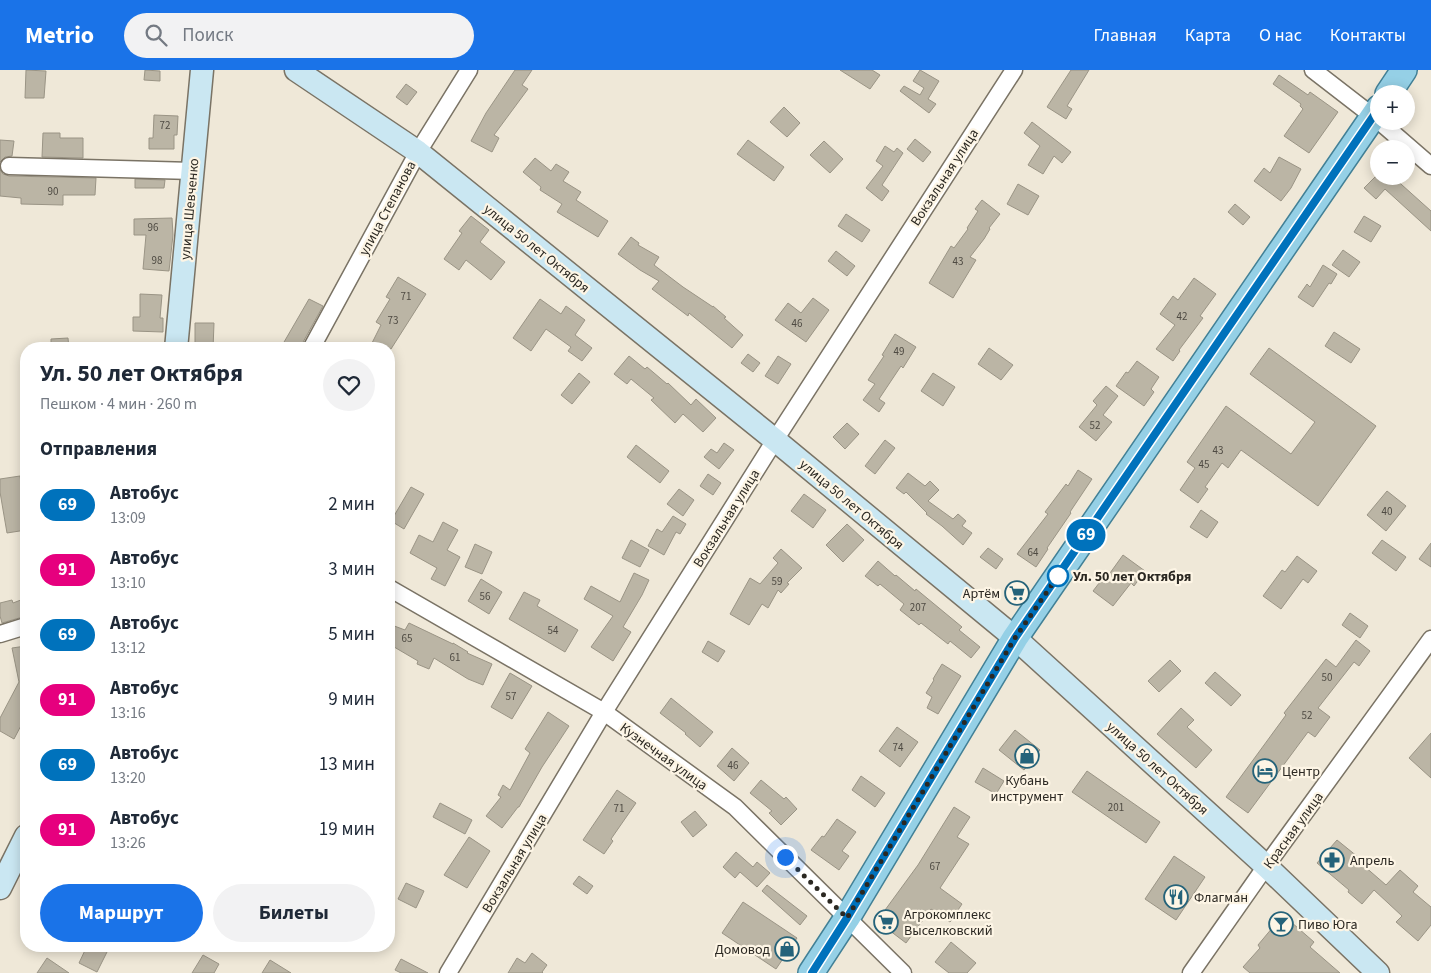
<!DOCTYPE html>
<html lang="ru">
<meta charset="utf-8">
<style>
:root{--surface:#fff;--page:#f2f2f3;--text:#1f2937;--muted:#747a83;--accent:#1a73e8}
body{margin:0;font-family:"Source Sans 3",sans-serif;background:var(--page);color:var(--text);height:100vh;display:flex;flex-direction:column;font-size:19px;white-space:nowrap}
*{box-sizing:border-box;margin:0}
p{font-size:16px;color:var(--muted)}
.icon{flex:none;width:28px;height:28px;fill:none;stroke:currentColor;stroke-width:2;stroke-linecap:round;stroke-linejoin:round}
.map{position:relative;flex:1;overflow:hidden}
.details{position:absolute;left:20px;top:272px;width:375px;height:610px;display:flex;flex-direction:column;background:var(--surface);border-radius:20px;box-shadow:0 2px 12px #0003}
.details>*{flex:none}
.badge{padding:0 10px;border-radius:16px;font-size:18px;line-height:32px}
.tools{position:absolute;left:1370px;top:15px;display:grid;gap:10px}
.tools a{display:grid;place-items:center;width:45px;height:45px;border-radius:50%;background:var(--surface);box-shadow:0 2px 12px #0003;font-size:25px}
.you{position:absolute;width:25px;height:25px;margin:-12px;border:4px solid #fff;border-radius:50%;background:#1a73e8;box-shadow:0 0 0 8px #1a73e833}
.map>.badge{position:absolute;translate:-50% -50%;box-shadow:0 0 0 2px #fff}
h2{padding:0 20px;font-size:19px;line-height:45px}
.round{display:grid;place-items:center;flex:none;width:52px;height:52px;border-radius:26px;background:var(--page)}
.summary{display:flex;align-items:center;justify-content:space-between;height:85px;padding:0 20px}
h1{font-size:24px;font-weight:700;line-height:38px}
.button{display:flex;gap:10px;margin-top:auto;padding:10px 20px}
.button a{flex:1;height:58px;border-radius:30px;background:var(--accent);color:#fff;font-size:20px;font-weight:700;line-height:58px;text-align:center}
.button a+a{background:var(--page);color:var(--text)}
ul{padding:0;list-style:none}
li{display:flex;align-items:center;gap:15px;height:65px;padding:0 20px}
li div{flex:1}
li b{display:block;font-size:19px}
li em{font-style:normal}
li .badge{min-width:55px;font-weight:700;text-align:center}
header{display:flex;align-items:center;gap:30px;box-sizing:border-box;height:70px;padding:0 25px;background:var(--accent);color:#fff}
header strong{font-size:24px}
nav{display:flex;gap:28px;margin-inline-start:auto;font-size:18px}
.search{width:350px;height:45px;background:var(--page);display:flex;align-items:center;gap:12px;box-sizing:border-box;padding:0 18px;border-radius:28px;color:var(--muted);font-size:19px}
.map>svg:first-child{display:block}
.building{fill:#bbb5a5;stroke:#9a9485}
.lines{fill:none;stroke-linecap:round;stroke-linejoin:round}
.street-casing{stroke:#7a7365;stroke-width:19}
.secondary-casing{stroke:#7a7365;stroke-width:25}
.primary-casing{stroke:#428096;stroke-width:28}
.street{stroke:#fff;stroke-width:16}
.secondary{stroke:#cae7f2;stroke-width:22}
.primary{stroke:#95d0e6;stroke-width:25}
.line-casing{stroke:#fff;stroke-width:11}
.line{stroke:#0072bc;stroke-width:8}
.walk{stroke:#2b2822;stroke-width:5;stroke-dasharray:0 9}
.stop-dot{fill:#fff;stroke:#0072bc;stroke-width:2.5}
.labels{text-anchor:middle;stroke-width:4.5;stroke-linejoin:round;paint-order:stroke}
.number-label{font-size:11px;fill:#4f4b43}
.street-label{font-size:14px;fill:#2b2822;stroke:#fdf5e5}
.stop-label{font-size:14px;font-weight:bold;fill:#2b2822;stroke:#fdf5e5;text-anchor:start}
.poi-label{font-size:14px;fill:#2b2822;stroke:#fdf5e5;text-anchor:start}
</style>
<header>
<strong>Metrio</strong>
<div class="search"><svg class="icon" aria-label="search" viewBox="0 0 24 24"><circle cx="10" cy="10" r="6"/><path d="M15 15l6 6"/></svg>Поиск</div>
<nav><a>Главная</a><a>Карта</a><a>О нас</a><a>Контакты</a></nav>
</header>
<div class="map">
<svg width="1431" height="903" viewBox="0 0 1431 903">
<rect width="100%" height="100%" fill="#efe8d8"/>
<g class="building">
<path d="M26,0l20,1 -2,27h-19z"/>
<path d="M145,0l15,1v10l-16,-1z"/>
<path d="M515,0h17l-10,15 6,4 -34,46 5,3 -7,14 -21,-11 15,-28z"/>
<path d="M840,0h32l8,5 -10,14z"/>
<path d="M920,0l19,11 -11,18 8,5 -7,9 -29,-22 4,-5 16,9 4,-7 -11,-7z"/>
<path d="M1071,0h18l-22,36 5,3 -6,10 -19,-12z"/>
<path d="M1279,5l29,20 2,-3 28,20 -29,41 -25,-17 19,-27 -3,-3 1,-2 -28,-20z"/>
<path d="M406,14l11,8 -10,13 -11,-8z"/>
<path d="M784,37l16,16 -13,14 -17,-15z"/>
<path d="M154,45l24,1 -1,19h-3v14h-25v-11h4z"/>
<path d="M1032,52l39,30 -9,11 -8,-7 -11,18 -15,-9 12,-19 -16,-13z"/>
<path d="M43,63h17v5h23v20l-41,-1z"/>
<path d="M915,69l16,13 -8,10 -16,-13z"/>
<path d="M0,70l14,1 -2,15 -7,1 -5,5z"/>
<path d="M748,70l36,27 -10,14 -37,-27z"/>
<path d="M824,71l19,18 -13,14 -20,-18z"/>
<path d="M885,76l9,6 3,-4 6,5 -21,32 7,6 -7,10 -16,-13 17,-22 -7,-5z"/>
<path d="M1279,87l22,12 -10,19 -10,13 -27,-20 10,-13 6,5z"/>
<path d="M535,88l16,13 5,-7 13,8 -6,9 18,11 -5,8 32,21 -10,16 -41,-25 5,-8 -22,-14 1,-3 -18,-15z"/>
<path d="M0,100l3,4 6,2 87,2 -1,17h-32v10l-42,-1v-6l-21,-2z"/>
<path d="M1376,106h16l39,35v20l-46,-42 -9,10 -12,-11z"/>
<path d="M135,109l30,1 -1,8h-29z"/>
<path d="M1018,114l21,12 -11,19 -21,-11z"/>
<path d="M982,130l18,14 -11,14 1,1 -6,10 -14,18 6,3 -23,38 -24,-15 22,-37 3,2 14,-19 -1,-1 11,-17 -3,-2z"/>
<path d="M1235,134l15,13 -7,8 -15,-13z"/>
<path d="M846,144l24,16 -8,12 -24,-16z"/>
<path d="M471,146l18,14 -9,12 25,20 -14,18 -25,-20 -7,10 -15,-11 18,-26 -3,-2z"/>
<path d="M1364,146l17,10 -10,16 -17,-10z"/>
<path d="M172,148l1,17 -4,36 -26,-2 3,-34h-12v-16z"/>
<path d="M631,167l8,6 -1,2 21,12 -5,8 29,22 30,20v-1l13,11 -2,1 19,17 -11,13 -43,-35 -1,3 -36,-27 7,-8 -19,-11 -22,-16z"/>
<path d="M1343,180l17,12 -11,15 -17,-12z"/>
<path d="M836,181l19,15 -8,10 -19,-15z"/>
<path d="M1323,195l14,9 -6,10 -2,-1 -16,24 -15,-10 9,-13 3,3z"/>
<path d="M398,207l28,17 -35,55h-22l12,-24 -5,-3 14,-23 -4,-2z"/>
<path d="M1194,208l22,16 -16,22 3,2 -24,32 1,1 -7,10 -17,-12 19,-24 -15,-11 13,-18 5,4z"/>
<path d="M140,224l22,1 -2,23h3v14l-30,-1v-14h7z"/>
<path d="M813,228l16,12 -23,32 -31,-22 13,-17 13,10z"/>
<path d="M309,229l14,7 -21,38 -1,5h-21z"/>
<path d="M540,229l21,15 5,-8 19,14 -10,15 17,13 -10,13 -14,-10 3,-4 -25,-18 -15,22 -18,-13z"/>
<path d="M195,253h19l-1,26h-18z"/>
<path d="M1334,262l26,17 -9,14 -26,-17z"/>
<path d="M895,264l21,13 -13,21 -2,-2 -22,33 6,4 -6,9 -16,-12 12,-16 -7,-4 16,-24 -2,-1z"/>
<path d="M68,268l1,11h-18v-10z"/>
<path d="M989,278l24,17 -12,15 -23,-16z"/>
<path d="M1269,278l107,78 -58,80 -77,-56 -13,18 -6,-5 -17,24 3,2 -10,14 -18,-13 15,-22 -8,-6 39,-56 65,48 24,-32 -65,-48z"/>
<path d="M748,284l12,9 -7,9 -12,-9z"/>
<path d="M629,286l16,13 2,-2 20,17 1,-1 23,22 5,-6 20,19 -13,14 -20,-18 -8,9 -24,-23 3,-2 -23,-19 -4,5 -13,-10z"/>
<path d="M778,286l13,8 -13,20 -13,-8z"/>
<path d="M1137,291l22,16 -8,12 3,3 -10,14 -28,-20 10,-14 2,1z"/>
<path d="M579,303l11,9 -18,22 -11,-9z"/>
<path d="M933,303l22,14 -12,19 -22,-15z"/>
<path d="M1106,316l12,10 -15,19 9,7 -16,19 -17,-14 18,-22 -4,-4z"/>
<path d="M847,353l12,11 -14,15 -12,-12z"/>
<path d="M885,370l10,8 -20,26 -10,-8z"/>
<path d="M724,373l10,7 -15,19 -15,-12 7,-8 6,4z"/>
<path d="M636,375l33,26 -9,12 -33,-26z"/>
<path d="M1078,400l14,9 -22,33 1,1 -24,35 1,1 -12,18 -19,-13 31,-40 -3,-2 21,-28 2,2z"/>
<path d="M908,403l17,13 5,-5 9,9 -11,11 25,18 5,-5 8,7 -4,5 10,7 -9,12 -21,-19 -16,-12 1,-1 -21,-21 -2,2 -8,-6z"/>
<path d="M708,404l13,9 -8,12 -13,-9z"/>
<path d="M20,406l6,38v16l-19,3 -7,-41v-13z"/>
<path d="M411,417l13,7 -20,35 -13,-8z"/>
<path d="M679,419l15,11 -11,16 -16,-12z"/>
<path d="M1387,421l19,15 -20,25 -19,-16z"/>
<path d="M804,424l22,16 -13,18 -22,-17z"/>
<path d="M1201,440l17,12 -11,16 -17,-11z"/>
<path d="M673,446l13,8 -6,10 -4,-2 -12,23 -16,-9 9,-17 5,3z"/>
<path d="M443,452l15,8 -11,20 13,7 -15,29 -14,-7 6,-11 -27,-15 9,-18 14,7z"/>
<path d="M847,454l17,16 -21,22 -17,-17z"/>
<path d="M631,470l18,10 -9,17 -18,-9z"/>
<path d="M1382,470l24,17 -10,14 -24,-18z"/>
<path d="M1431,473v24l-12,-8z"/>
<path d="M475,474l17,8 -10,22 -17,-7z"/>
<path d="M988,478l15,11 -7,10 -16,-12z"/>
<path d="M781,479l21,19 -15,15 2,1 -8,9 -3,-3 -10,18 -6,-4 -13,21 -19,-11 20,-36 10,6 18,-21 -5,-5z"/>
<path d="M1123,485l22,16 -11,15 -3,-3 -18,23 -20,-15 10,-13 2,2z"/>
<path d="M1297,486l20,15 -9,12 -5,-4 -22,30 -18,-13 19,-26 3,2z"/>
<path d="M878,491l17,15 1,-1 19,16 1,-2 46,38 -3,3 21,17 -9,11 -21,-17 -2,3 -27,-21 -2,2 -19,-15 4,-6 -24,-20 -2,2 -13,-10z"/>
<path d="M634,503l15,7 -7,15 -19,32 8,5 -18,29 -22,-14 22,-31 -29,-17 7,-13 29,16z"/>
<path d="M481,509l21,13 -13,22 -21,-13z"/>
<path d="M524,522l16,8 -3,6 41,24 -13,22 -56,-33z"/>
<path d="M26,528v18l-24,7 -2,-7v-13l12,-3 1,3z"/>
<path d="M1350,543l18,13 -8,12 -18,-13z"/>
<path d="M409,553l44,21v-1l15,9 -1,1 25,11 -9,21 -15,-6 -34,-21 -5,11 -12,-5 1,-3 -29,-17v-20l16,6z"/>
<path d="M1356,570l14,11 -11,15 -5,-4 -36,46 12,9 -15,20 -7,-5 -60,81 -22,-16 60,-82 -2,-2 42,-54 10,8z"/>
<path d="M708,571l17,10 -7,11 -16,-10z"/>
<path d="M26,576v70l-12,23 -14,-8v-13l19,-36 -7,-34z"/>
<path d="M1170,590l11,11 -22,21 -11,-11z"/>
<path d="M942,594l19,12 -23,38 -11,-6 5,-11 -6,-4 8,-13 -1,-1z"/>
<path d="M1215,602l26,23 -10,11 -26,-23z"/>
<path d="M510,603l22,13 -20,33 -21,-12z"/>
<path d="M671,628l42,34 -13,15 -15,-13 1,-1 -26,-20z"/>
<path d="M1181,638l13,12 -7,7 25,23 -16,18 -39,-34z"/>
<path d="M548,642l21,14 -27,41 -23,40h-1l-16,21 -16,-12 15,-19 -3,-2 5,-10 7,5 20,-37 -5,-4z"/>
<path d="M897,657l21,15 -18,25 -21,-16z"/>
<path d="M1015,660l25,20 -16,20 -25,-20z"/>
<path d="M1431,663v45l-22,-20z"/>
<path d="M732,678l17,15 -15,18 -17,-15z"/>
<path d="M983,698l21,13 -8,13 -21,-12z"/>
<path d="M1087,701l73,51 -14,21 -74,-51z"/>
<path d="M861,706l24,17 -10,14 -23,-17z"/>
<path d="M761,710l23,19 2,-2 11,12 -16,16 -12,-12 3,-2 -22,-18z"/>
<path d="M617,720l19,13 -25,36 2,2 -9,13 -21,-14z"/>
<path d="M440,733l32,17 -7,14 -32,-17z"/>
<path d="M954,737l16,10 -13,20 12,7 -29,44 22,16 -12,18 -19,-13 -25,34 -29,-22 41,-56z"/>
<path d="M695,741l12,14 -14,12 -12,-15z"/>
<path d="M837,749l19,13 -14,19 7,5 -10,14 -28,-20 11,-14 2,1z"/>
<path d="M469,767l21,14 -23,37 -23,-13z"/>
<path d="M1337,770l21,17 -2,2 30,26 14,-15 18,16 -5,6 18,15v18l-13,16 -22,-19 6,-6 -28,-26 -12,14 -14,-12 1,-2 -32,-27z"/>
<path d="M736,782l17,15 4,-5 13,11 -13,14 -17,-15 -5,6 -12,-11z"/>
<path d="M1174,786l31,21 -29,43 -31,-21z"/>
<path d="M579,806l14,10 -6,8 -14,-10z"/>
<path d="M406,813l18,8 -8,17 -18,-9z"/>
<path d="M767,815l40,31 -7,9 -38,-34z"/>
<path d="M743,832l54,36 -21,31 -54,-36z"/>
<path d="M1283,845l31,27 -4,5 30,26h-90l-7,-6 17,-19 -2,-3z"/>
<path d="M951,872l25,21 -9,10h-18l-14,-11z"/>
<path d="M87,876h23l-13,26 -18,-9z"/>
<path d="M532,883l15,12 -5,7 1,1h-35l9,-15 8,5z"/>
<path d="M203,885l16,9 -5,9h-22z"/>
<path d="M47,888l22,15h-32z"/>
<path d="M401,889l27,14h-27l-6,-3z"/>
<path d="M270,890l21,13h-29z"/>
</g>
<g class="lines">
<g class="street-casing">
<g id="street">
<path d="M1313,0l66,51"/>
<path d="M1379,51l52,45"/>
<path d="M9,96l184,5"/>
<path d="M311,279l107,-197 51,-82"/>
<path d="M389,518l215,124 131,95 168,166"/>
<path d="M0,564l26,-8"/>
<path d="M448,903l156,-261 171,-272 239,-370"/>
<path d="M1191,903l75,-107 165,-227"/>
</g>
</g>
<g class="secondary-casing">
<g id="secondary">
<path d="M296,0l122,82 357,288 240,198 251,228 112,107"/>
<path d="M176,279l26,-279"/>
<path d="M0,818l26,-52"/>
</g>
</g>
<g class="primary-casing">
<g id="primary">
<path d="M1388,24l16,-24"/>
<path d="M811,903l36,-55 168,-280 364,-530"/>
</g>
</g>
<use href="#street" class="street"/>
<use href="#secondary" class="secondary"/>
<use href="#primary" class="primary"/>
</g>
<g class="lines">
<g class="line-casing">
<path id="line" d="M812,903l35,-55 168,-280 364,-530"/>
</g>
<use href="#line" class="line"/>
<path class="walk" d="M785,787l62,61 168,-280 45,-65 -2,3"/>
</g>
<defs>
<g id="supermarket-ring" transform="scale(1.25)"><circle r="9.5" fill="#fdf5e5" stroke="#25637a" stroke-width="1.5"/><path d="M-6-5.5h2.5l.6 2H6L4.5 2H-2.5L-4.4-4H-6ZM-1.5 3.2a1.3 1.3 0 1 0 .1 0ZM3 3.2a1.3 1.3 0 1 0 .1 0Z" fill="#25637a"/></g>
<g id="shop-ring" transform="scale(1.25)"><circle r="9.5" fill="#fdf5e5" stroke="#25637a" stroke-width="1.5"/><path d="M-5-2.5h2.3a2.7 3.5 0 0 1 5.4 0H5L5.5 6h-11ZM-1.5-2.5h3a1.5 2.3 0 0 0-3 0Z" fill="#25637a"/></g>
<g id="hotel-ring" transform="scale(1.25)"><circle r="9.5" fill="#fdf5e5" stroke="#25637a" stroke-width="1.5"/><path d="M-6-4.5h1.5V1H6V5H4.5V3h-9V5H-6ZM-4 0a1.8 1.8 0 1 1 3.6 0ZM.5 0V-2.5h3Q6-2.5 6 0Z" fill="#25637a"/></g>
<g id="pharmacy-ring" transform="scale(1.25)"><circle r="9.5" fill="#fdf5e5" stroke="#25637a" stroke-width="1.5"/><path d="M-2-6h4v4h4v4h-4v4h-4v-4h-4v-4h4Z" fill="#25637a"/></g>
<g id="restaurant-ring" transform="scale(1.25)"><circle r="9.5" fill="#fdf5e5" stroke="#25637a" stroke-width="1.5"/><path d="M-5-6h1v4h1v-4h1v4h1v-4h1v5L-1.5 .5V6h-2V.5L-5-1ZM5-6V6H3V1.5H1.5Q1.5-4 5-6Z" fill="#25637a"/></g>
<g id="bar-ring" transform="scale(1.25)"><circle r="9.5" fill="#fdf5e5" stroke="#25637a" stroke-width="1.5"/><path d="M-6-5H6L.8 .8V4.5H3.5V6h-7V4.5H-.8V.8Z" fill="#25637a"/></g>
</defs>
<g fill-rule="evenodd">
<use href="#supermarket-ring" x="1017" y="523"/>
<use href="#shop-ring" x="1027" y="686"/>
<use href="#hotel-ring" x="1265" y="701"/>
<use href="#pharmacy-ring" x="1332" y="790"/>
<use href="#restaurant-ring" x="1176" y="827"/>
<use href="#supermarket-ring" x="886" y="852"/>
<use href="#bar-ring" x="1281" y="854"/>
<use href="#shop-ring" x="787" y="879"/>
</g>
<circle class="stop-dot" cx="1058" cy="506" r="10"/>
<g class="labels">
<g class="number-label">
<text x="165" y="59">72</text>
<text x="53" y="125">90</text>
<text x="153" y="161">96</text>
<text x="157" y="194">98</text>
<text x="958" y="195">43</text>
<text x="406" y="230">71</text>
<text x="1182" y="250">42</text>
<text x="393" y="254">73</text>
<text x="797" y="257">46</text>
<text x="899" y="285">49</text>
<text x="1095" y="359">52</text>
<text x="1218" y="384">43</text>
<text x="1204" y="398">45</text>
<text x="1387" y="445">40</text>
<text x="1033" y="486">64</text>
<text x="777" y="515">59</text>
<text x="485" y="530">56</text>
<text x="918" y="541">207</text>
<text x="553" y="564">54</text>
<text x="407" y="572">65</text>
<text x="455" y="591">61</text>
<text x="1327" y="611">50</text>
<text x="511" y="630">57</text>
<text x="1307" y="649">52</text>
<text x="898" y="681">74</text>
<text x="733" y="699">46</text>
<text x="1116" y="741">201</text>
<text x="619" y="742">71</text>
<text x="935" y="800">67</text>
</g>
<g class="street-label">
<text transform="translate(944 107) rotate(-57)" y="5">Вокзальная улица</text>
<text transform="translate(387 138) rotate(-62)" y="5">улица Степанова</text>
<text transform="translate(189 139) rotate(-85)" y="5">улица Шевченко</text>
<text transform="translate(537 178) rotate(39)" y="5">улица 50 лет Октября</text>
<text transform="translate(852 434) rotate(40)" y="5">улица 50 лет Октября</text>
<text transform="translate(726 448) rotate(-58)" y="5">Вокзальная улица</text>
<text transform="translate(664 686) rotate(36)" y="5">Кузнечная улица</text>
<text transform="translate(1158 698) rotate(42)" y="5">улица 50 лет Октября</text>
<text transform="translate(1293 760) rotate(-54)" y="5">Красная улица</text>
<text transform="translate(514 793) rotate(-59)" y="5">Вокзальная улица</text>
</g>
<g class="stop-label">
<text x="1073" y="511">Ул. 50 лет Октября</text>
</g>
<g class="poi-label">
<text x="1000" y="528" text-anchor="end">Артём</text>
<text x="1282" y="706">Центр</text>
<text x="1027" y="715" text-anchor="middle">Кубань<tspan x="1027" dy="16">инструмент</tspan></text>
<text x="1350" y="795">Апрель</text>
<text x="1194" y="832">Флагман</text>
<text x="904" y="849">Агрокомплекс<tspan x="904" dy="16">Выселковский</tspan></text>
<text x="1298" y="859">Пиво Юга</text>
<text x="770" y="884" text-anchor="end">Домовод</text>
</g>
</g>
</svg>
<div class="tools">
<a>+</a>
<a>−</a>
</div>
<div class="you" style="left:785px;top:787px"></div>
<b class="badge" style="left:1086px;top:465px;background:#0072bc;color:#fff">69</b>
<section class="details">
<div class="summary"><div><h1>Ул. 50 лет Октября</h1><p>Пешком · 4 мин · 260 m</p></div><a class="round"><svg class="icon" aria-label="heart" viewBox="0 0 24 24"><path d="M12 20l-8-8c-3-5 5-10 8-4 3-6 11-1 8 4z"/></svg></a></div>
<h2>Отправления</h2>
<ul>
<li><span class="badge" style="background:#0072bc;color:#fff">69</span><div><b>Автобус</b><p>13:09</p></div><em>2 мин</em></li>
<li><span class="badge" style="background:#e6007e;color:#fff">91</span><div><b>Автобус</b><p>13:10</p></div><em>3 мин</em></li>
<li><span class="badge" style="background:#0072bc;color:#fff">69</span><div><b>Автобус</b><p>13:12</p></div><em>5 мин</em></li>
<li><span class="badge" style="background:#e6007e;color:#fff">91</span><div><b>Автобус</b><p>13:16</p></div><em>9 мин</em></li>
<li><span class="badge" style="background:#0072bc;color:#fff">69</span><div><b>Автобус</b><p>13:20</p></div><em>13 мин</em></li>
<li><span class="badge" style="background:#e6007e;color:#fff">91</span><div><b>Автобус</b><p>13:26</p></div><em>19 мин</em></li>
</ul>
<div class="button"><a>Маршрут</a><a>Билеты</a></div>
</section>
</div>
